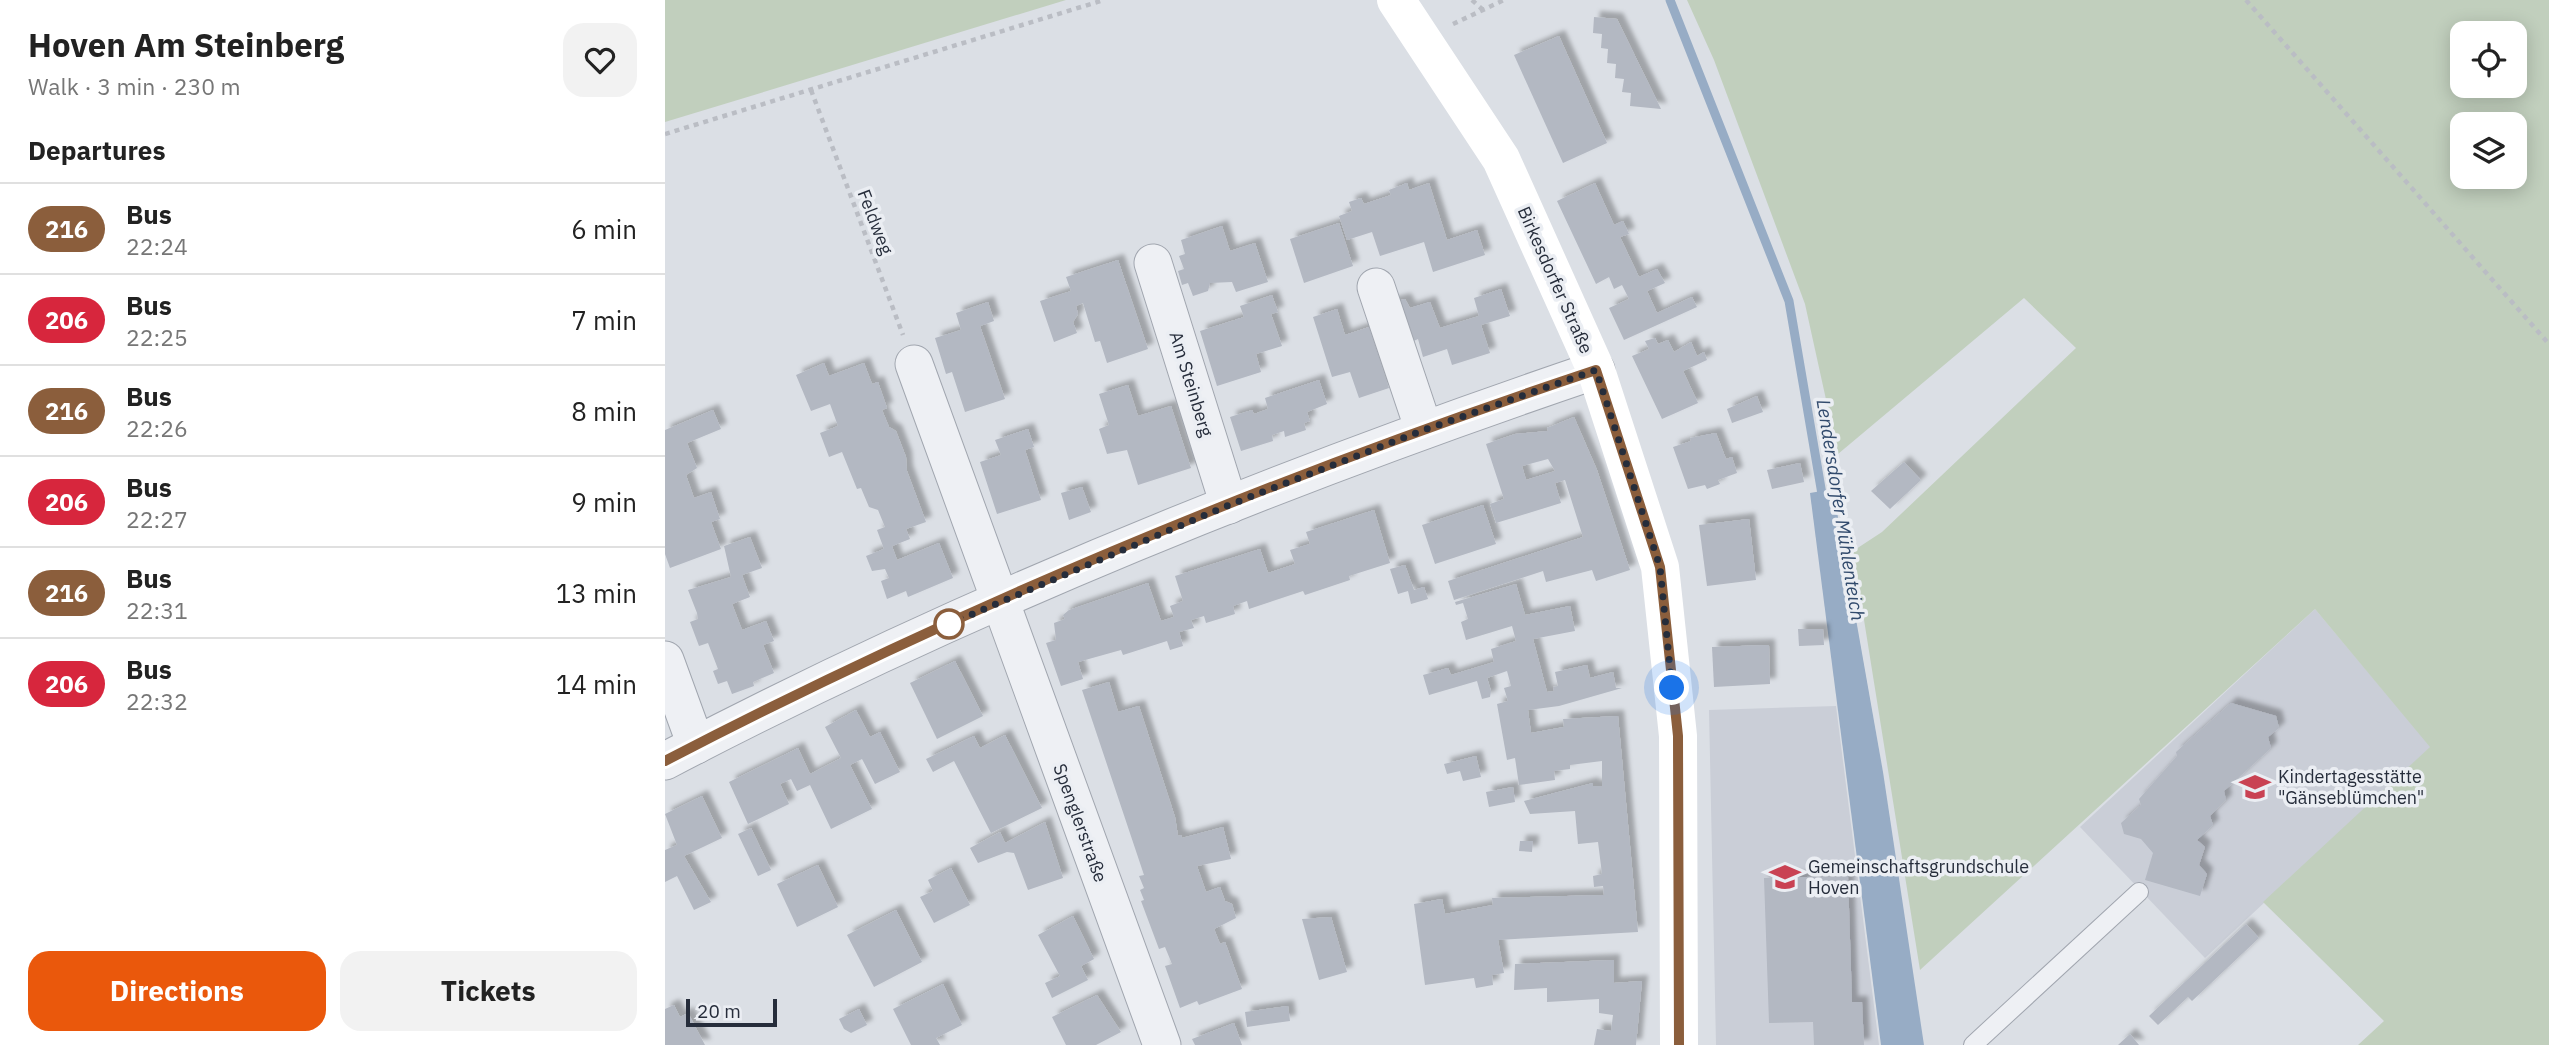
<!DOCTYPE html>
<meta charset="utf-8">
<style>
:root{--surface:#fff;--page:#f2f2f2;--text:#222;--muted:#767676;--line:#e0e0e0;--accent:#ea580c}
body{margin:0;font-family:"IBM Plex Sans",sans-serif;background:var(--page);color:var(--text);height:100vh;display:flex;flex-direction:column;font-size:26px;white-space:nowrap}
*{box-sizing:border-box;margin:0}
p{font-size:23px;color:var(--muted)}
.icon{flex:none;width:38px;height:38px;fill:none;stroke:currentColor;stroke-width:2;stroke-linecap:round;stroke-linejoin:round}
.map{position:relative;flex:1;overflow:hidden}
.sheet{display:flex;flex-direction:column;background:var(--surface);width:665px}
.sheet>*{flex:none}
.badge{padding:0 14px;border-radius:23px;font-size:24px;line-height:46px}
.controls{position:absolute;left:1785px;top:21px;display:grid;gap:14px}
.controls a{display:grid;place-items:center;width:77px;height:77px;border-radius:14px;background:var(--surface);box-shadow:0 4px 18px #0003;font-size:35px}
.scale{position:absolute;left:21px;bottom:18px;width:91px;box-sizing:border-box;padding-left:7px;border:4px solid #262d3b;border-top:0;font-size:19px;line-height:24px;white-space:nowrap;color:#262d3b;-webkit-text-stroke:5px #ebeef3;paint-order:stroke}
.you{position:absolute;width:35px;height:35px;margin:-18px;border:5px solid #fff;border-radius:50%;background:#1a73e8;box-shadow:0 0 0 10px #1a73e833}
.map>.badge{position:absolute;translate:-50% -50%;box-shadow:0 0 0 4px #fff}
h2{padding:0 28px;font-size:26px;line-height:63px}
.round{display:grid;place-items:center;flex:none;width:74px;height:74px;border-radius:21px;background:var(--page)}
.head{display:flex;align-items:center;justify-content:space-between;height:119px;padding:0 28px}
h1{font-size:33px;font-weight:700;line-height:52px}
.cta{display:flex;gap:14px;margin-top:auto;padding:14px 28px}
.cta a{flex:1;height:80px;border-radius:21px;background:var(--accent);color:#fff;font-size:28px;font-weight:700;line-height:80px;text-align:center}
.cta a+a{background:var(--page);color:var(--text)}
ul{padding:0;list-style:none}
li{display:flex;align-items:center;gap:21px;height:91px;padding:0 28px;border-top:2px solid var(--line)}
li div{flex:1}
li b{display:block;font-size:26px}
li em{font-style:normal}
li .badge{min-width:77px;font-weight:700;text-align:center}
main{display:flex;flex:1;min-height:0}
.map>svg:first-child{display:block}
.built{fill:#caced7}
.green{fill:#c1cfbd;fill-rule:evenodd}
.water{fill:#97acc5}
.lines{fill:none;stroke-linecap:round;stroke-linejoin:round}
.stream{stroke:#97acc5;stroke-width:9}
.building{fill:#b3b8c2;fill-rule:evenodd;filter:url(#shadow)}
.service-casing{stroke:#a1a6af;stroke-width:20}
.minor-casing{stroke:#a1a6af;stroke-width:39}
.path{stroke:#babdc4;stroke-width:4.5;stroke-dasharray:5 5;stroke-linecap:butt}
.service{stroke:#eef0f4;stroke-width:18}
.minor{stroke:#eef0f4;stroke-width:37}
.secondary{stroke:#fff;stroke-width:38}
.line-casing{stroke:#fff;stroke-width:16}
.line{stroke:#8b5e3c;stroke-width:10}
.walk{stroke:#262d3b;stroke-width:7;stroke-dasharray:0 12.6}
.stop-dot{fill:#fff;stroke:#8b5e3c;stroke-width:3.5}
.labels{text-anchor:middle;stroke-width:7;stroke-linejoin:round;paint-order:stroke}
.street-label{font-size:18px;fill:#262d3b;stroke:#ebeef3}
.poi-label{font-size:18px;fill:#262d3b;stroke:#ebeef3;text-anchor:start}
.water-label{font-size:19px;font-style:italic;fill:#324b6d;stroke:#ebeef3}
</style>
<main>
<section class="sheet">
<div class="head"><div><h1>Hoven Am Steinberg</h1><p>Walk · 3 min · 230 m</p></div><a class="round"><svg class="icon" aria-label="heart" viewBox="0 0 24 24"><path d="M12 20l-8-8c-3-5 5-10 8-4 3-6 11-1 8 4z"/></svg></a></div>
<h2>Departures</h2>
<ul>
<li><span class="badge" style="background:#8b5e3c;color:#fff">216</span><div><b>Bus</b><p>22:24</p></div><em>6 min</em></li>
<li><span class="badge" style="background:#d7263d;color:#fff">206</span><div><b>Bus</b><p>22:25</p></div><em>7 min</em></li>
<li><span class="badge" style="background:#8b5e3c;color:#fff">216</span><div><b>Bus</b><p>22:26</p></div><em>8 min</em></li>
<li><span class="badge" style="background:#d7263d;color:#fff">206</span><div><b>Bus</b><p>22:27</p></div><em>9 min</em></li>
<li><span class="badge" style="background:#8b5e3c;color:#fff">216</span><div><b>Bus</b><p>22:31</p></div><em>13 min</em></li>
<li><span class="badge" style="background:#d7263d;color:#fff">206</span><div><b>Bus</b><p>22:32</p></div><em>14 min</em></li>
</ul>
<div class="cta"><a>Directions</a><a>Tickets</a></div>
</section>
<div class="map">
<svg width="1884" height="1045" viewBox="0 0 1884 1045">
<defs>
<filter id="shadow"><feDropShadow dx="6" dy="-6" stdDeviation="2" flood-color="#0004"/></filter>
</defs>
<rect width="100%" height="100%" fill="#dbdfe5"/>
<g class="built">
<path d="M1650,609l116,138 -226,211 -125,-131z"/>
<path d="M1171,706l43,339h-163l-7,-335z"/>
</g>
<g class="green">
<path d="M0,0h401l-401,122z"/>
<path d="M1022,0h862v1045h-191l26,-24 -121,-119 167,-155 -115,-138 -395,361 -67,-419 29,-19 194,-184 -52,-50 -186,156 -33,-150 -91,-244zM1850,33v53h-53v-53zM1850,124v53h-53v-53z"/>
</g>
<path class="water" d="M1168,489l50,283 41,273h-43l-71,-552z"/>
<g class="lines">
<path class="stream" d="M1005,0l119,301 34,199"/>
</g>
<g class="building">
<path d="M929,17l23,2 44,90 -31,-3 1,-13 -9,-1 2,-13 -9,-1 1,-14 -9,-1 1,-14 -7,-1 1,-14 -9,-1z"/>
<path d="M894,36l48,107 -44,20 -49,-108z"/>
<path d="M742,183l2,7 20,-7 18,57 30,-10 8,25 -52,17 -9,-30 -44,14 -8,-24 -25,8 -8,-24 13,-5 -3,-9 12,-4 3,6 27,-9 -2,-5z"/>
<path d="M930,183l19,42 9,-4 6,13 -9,3 19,40 18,-8 8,14 -18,8 10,22 35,-16 5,10 -73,33 -15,-32 20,-9 -7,-14 -8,4 -5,-12 -13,7 -39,-83z"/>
<path d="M674,223l14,43 -49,17 -14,-44z"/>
<path d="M557,226l8,25 25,-8 13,39 -32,10 -4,-10 -22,1 -2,8 -15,5 -5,-13 -6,2 -4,-14 6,-2 -5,-13 6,-2 -4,-14z"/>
<path d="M453,260l30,89 -41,14 -7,-22 -5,1 -12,-39 -7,3 2,8 -5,8 4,11 -23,9 -14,-41 31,-10 -5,-14z"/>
<path d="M836,289l9,27 -29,9 9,28 -38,12 -5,-16 -24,8 -5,-18 -15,7 -14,-43 16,-4 5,9 20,-6 10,26 39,-12 -5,-18z"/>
<path d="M607,295l6,17 -7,2 11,32 -26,8 5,18 -44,14 -17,-55 44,-14 -4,-11z"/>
<path d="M323,302l6,19 -14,5 25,73 -40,13 -13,-40 -6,2 -11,-36 26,-8 -5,-17z"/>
<path d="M672,309l8,26 24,-8 20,61 -30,10 -9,-26 -18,5 -19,-60z"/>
<path d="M990,338l3,6 10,-4 6,12 17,-10 6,14 7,-4 3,8 -24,11 15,32 -36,16 -30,-63 17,-7 -4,-8z"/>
<path d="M159,363l5,13 35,-13 8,21 6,-2 9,26 -5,2 7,17 7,4 10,26 1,14 19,51 -20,7 4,10 -18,7 5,14 42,-17 14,35 -45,19 -2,-6 -19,8 -6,-18 8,-3 -4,-9 -13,2 -6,-15 18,-7 -7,-19 8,-3 -7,-17 -9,-3 -8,-19 -4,1 -15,-37 -13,5 -9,-24 18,-7 -8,-22 -19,7 -15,-36z"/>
<path d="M654,380l8,24 -20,8 3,9 -6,2 2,7 -21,7 -1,-6 -12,4 1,6 -32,10 -11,-34 22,-7 2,4 14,-5 -3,-11z"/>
<path d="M463,385l10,31 33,-10 20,62 -53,17 -11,-35 -20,4 -8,-25 10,-4 -10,-31z"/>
<path d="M1092,396l6,16 -31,11 -5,-14z"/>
<path d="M48,410l8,19 -34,14 10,25 -11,7 8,23 17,-6 9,27 -9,3 10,27 -51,19 -5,-14v-124z"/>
<path d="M909,417l23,53 33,100 -34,11 -4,-11 -46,12 -3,-11 -89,29 -6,-19 135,-44 -18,-57 -10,3 6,20 -65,20 -6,-19 14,-5 -18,-55 29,-10 33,-3 -1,-3zM883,459l7,12 -29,9 -4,-14z"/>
<path d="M363,429l6,18 -9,3 16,50 -44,14 -17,-52 21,-7 -6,-15z"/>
<path d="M1051,433l10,26 6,-2 5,16 -19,7 2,4 -13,5 -2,-4 -17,4 -15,-42 18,-6 -1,-3z"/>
<path d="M1239,462l17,18 -31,29 -19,-18z"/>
<path d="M1135,463l4,19 -32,7 -5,-19z"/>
<path d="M417,487l9,25 -22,8 -8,-27z"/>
<path d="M818,505l13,39 -61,20 -13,-39z"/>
<path d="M709,510l16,53 -41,13 1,4 -45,15 -2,-4 -54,18 -2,-8 -14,5 2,8 -29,9 -2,-7 -13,4 3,8 -15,4 4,14 -13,4 -3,-9 -44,14 -2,-5 -43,12 5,17 -22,7 -15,-43 10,-3 -2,-17 11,-4 -2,-4 6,-5 79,-27 13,38 13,-4 -4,-11 13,-5 -8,-25 85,-27 8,24 27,-9 -5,-14 20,-6 -4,-12z"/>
<path d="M1084,519l7,61 -49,6 -8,-61z"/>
<path d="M85,537l12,31 -20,7 8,22 -18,7 10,26 24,-9 8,20 -11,4 11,28 -21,9 1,4 -22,8 -5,-13 -9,3 -5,-13 5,-2 -10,-26 -9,3 -9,-24 8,-3 -1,-6 -9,-23 43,-13 -7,-31z"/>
<path d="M740,565l9,25 10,-3 4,12 -17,5 -3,-13 -10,3 -8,-25z"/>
<path d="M851,584l9,31 45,-9 5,25 -42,8 14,53 7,-1 -1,-4 5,-1 -3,-14 32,-7 3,13 23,-6 3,16h6l-63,18 -31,4 3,23 33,-6 -1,-8 55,-3 20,216 -140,8 6,33 -12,2 1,10 -17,3 -2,-10 -49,7 -11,-81 28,-5 3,15 48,-9 -1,-7 112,-3 -1,-9 -9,1 -1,-11 9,-2 -4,-32 -20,2 -3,-33 -45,3 -6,-13 69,-18v3h9v-25l-32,4v4l-16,2 1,9 -36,5 -4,-27 -8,2 -10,-56 11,-3 -4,-13 7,-2 -4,-15 -20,7 4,13 -1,6 -8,2 -5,-18 -48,14 -6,-20 25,-7 3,7 43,-13 -3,-13 25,-8 -4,-15 -46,14 -5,-18 7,-3 -5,-16 -7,2 -1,-3z"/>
<path d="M1133,629h25l1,16 -25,1z"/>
<path d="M1104,645l1,39 -56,3 -2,-40z"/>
<path d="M290,661l28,55 -46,23 -27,-56z"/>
<path d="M444,682l9,30 21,-6 36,111 3,19 3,-1 1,3 41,-11 8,32 -34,7 9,26 14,-5 5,14 7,3 4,14 -22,11 6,15 5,-2 17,47 -43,16 -2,-4 -17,7 -15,-42 7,-2 -7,-17 -6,2 -18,-48 3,-1 -4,-10 4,-2 -5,-12 5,-1 -62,-185z"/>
<path d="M1566,703l45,13 3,12 -11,9 3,11 -47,43 2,9 -16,16 3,9 -16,15 8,7 -6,18 8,9 -7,22 -55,-16 8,-27 -12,-14 -17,-5 -3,-11 20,-18 -2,-6 38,-43 -1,-4z"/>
<path d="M191,710l14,27 10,-5 20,40 -25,12 -13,-25 -12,6 22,44 -41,20 -21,-44 -13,6 -6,-12 -11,5 9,20 -41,20 -19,-42 69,-34 12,26 31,-16 -16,-31z"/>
<path d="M340,735l37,73 -51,25 -37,-72 -21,11 -7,-13 48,-23 6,12z"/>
<path d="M811,756l5,21 -18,4 -3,-10 -13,3 -3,-10z"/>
<path d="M848,787l2,15 -26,5 -3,-15z"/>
<path d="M37,796l20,42 -38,18 27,46 -17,8 -17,-34 -12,6v-32l12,-5 -12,-31z"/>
<path d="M380,822l18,56 -35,12 -14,-37 -7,-1 -29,11 -8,-15 30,-16 5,11z"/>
<path d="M86,828l20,42 -13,6 -20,-42z"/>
<path d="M855,841h13l-1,11 -13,-1z"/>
<path d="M153,865l20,42 -41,20 -20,-43z"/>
<path d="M286,868l19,37 -36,18 -14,-26 13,-6 -5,-11z"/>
<path d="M1183,876l4,126h10l2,43h-50l-1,-23 -44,1 -5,-145z"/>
<path d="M231,910l26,52 -48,25 -27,-52z"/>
<path d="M408,916l21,43 -13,7 7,14 -36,18 -7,-15 15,-7 -22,-41z"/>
<path d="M666,917l16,55 -28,8 -17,-61z"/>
<path d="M1581,924l13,14 -67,63 -4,-4 -30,28 -9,-9z"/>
<path d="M949,960v23l28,-2 -6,64h-42l3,-16 14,2 2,-16 -14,-2v-14l-52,3v-14l-33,2 1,-26z"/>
<path d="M278,984l19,41 -26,13 4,7h-29l-18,-36z"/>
<path d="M432,995l24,37 -25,13h-30l-14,-28z"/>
<path d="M9,1005l6,12 8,-4 17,32h-40v-36z"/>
<path d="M623,1006l2,15 -43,6 -2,-15z"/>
<path d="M194,1009l8,16 -16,8 -7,-4 -5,-10z"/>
<path d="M569,1023l8,22h-47l-3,-6z"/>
<path d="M1465,1034l9,11h-21z"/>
</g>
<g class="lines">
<g class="service-casing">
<path id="service" d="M1308,1045l166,-153"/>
</g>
<g class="minor-casing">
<g id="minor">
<path d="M488,263l76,242"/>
<path d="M711,287l48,143"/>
<path d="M249,364l248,681"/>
<path d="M0,660l31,85"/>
<path d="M0,761c298,-156 612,-283 931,-391"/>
</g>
</g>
<g class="path">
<path d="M807,0l11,10"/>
<path d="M1581,0l303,344"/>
<path d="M788,24l51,-24"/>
<path d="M146,90l92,245"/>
<path d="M0,134l439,-134"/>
</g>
<use href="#service" class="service"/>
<use href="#minor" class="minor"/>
<path class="secondary" d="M731,0l105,159 95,211 64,197 18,169 1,309"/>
</g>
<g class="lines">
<g class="line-casing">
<path id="line" d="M0,761c298,-155 612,-285 931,-391l64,197 18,169 1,309"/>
</g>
<use href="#line" class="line"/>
<path class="walk" d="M284,624l280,-119 195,-75 172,-60 64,197 12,121"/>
</g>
<defs>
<g id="school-bare" transform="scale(2.415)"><path d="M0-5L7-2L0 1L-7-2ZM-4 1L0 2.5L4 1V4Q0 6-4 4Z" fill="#c94253" stroke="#ebeef3" stroke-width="2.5" paint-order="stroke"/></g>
</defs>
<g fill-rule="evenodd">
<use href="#school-bare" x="1590" y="787"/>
<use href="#school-bare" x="1120" y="877"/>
</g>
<circle class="stop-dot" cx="284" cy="624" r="14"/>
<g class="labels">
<g class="street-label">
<text transform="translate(210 222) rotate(69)" y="6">Feldweg</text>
<text transform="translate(890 280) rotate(66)" y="6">Birkesdorfer Straße</text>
<text transform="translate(526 384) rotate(73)" y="6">Am Steinberg</text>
<text transform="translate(415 823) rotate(70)" y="6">Spenglerstraße</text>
</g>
<g class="poi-label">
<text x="1613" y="783">Kindertagesstätte<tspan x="1613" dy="21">"Gänseblümchen"</tspan></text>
<text x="1143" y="873">Gemeinschaftsgrundschule<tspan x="1143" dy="21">Hoven</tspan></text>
</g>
<g class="water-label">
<text transform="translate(1176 510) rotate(81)" y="7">Lendersdorfer Mühlenteich</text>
</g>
</g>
</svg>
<div class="controls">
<a><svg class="icon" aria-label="locate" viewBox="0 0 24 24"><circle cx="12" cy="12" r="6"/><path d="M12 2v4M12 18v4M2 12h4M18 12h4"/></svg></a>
<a><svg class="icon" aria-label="layers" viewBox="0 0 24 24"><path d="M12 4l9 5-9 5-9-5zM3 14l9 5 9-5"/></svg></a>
</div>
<div class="scale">20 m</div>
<div class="you" style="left:1007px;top:688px"></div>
</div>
</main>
